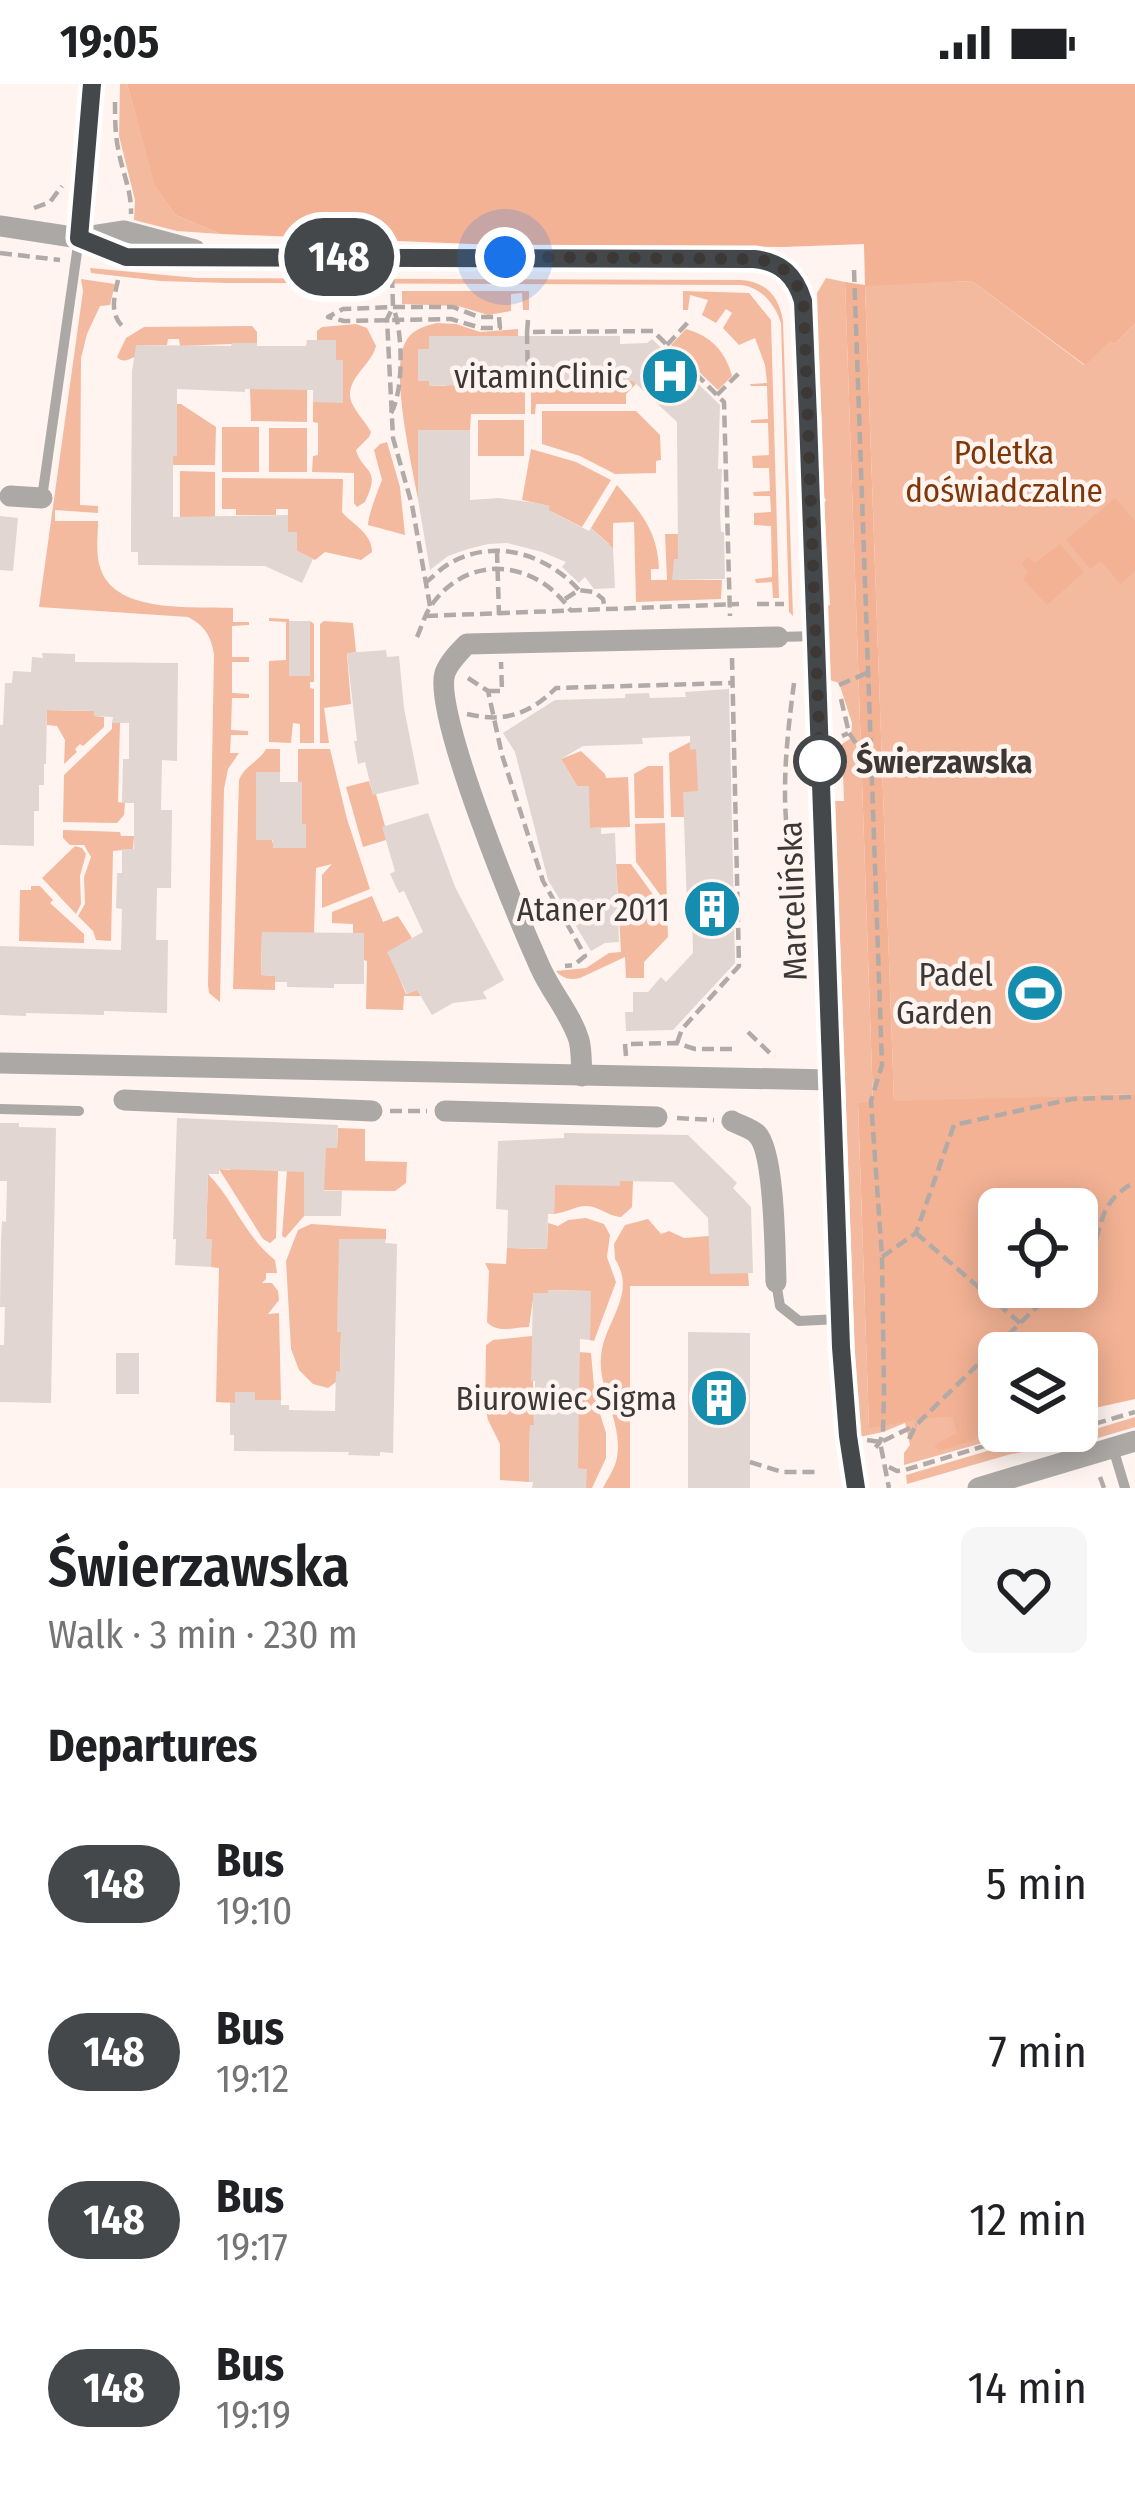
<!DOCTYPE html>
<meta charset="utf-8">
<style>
:root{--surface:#fff;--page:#f6f6f6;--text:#202124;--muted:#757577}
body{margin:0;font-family:"Fira Sans Condensed",sans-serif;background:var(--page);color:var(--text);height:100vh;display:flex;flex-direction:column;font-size:45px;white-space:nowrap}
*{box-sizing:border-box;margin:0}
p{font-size:39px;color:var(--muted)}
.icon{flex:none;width:66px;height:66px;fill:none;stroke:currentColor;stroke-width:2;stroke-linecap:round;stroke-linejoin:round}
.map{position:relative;height:1404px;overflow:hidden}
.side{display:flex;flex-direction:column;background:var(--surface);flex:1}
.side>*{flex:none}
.badge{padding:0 24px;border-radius:39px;font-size:42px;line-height:78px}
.tools{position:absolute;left:978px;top:1104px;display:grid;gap:24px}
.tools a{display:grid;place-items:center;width:120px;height:120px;border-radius:18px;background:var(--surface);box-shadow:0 6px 30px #0003;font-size:60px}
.you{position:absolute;width:60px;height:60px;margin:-30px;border:9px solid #fff;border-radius:50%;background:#1a73e8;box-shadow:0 0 0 18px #1a73e833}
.map>.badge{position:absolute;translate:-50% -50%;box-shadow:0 0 0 6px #fff}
h2{padding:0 48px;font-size:45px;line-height:108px}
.round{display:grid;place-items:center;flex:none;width:126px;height:126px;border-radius:18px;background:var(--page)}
.headline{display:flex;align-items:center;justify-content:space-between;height:204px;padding:0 48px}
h1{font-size:57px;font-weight:600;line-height:90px}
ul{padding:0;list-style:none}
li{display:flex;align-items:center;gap:36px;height:168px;padding:0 48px}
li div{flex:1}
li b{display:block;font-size:45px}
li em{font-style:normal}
li .badge{min-width:132px;font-weight:700;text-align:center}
.status{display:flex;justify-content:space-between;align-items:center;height:84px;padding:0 60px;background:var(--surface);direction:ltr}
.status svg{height:33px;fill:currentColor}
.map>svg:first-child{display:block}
.green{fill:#f3baa0}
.forest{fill:#f3b294;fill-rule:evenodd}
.building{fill:#e1d6d1}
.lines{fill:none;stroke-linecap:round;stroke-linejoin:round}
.path{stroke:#b2aaa6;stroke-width:4.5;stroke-dasharray:12 6;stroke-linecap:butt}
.service{stroke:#aca8a5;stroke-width:10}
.minor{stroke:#aca8a5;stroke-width:21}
.line-casing{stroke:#fff;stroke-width:27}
.line{stroke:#45484a;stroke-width:18}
.walk{stroke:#3c3836;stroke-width:12;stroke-dasharray:0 21.6}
.stop-dot{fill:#fff;stroke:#45484a;stroke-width:6}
.labels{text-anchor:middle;stroke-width:9;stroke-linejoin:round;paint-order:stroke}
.poi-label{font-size:33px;fill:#3c3836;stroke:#fff4ef;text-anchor:end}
.park-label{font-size:33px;fill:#813608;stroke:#fff4ef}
.stop-label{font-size:33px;font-weight:bold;fill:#3c3836;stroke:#fff4ef;text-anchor:start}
.street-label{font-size:33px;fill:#3c3836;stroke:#fff4ef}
</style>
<div class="status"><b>19:05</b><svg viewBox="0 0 49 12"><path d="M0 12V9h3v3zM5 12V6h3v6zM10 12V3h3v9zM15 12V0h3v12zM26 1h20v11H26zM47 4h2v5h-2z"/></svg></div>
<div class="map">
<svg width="1135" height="1404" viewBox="0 0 1135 1404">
<rect width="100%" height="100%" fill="#fff4ef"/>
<g class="green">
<path d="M120,0h7l29,102 19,29 46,19 -44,-3 -43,-11 1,-20 -16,-64z"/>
<path d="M90,184l107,10 544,2c26,2 38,17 42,41l10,295 -4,-4 -8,-289c-6,-19 -20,-36 -40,-38l-513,-2 -68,-2 -69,-8z"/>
<path d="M826,194l19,4 28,821 -15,1 11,323c29,-4 54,-10 83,-11l9,26 42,-11h22l-121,34v-12l6,-8 -5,-22 -22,9 -24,5 -1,-17 2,-2 -3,-4 -22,-613h9l-2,-57 9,-6 1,-15 -13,-40 -9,-3 -3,-74 3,-1 -6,-102 2,-3 -2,-3 -7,-204z"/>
<path d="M81,195l34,5 -5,21 -10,1 -13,28 -6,24 -1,147 18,1v7l-43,-3v11h43c0,16 -3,34 3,49 16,44 92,36 132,38v14h16v3l-17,1v31h17v5h-17v31l17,1v4h-17l-1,32 17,1v4h-17l-1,18h9l-11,16 -4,20 -4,213 -11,-9 -1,-8 6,-331c-3,-18 -9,-28 -26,-37l-149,-10 44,-316z"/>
<path d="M972,197l112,84 26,-25 5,4 20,-20v770l-241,8 -29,-817z"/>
<path d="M402,207h127v19h-6l-1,-17 -11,1v17l-23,4 -30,-9 -56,-2z"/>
<path d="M683,207l66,2 22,27 8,278h-6l-1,-16 -16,1 -1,-4 17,-2 -1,-51 -17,-1v-12l17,-1 -1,-16h-16l-1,-4 17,-1 -1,-23h-16l-1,-12 17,-1 -1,-32h-17v-3l17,-1 -1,-33h-16l-1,-2 17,-1 -2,-18 -10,-27 -16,7 -16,-17 9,-15 -6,-4 -10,14 -14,-8 6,-15 -18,-5 -2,15h-5z"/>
<path d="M437,239l19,1 24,8 38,-3v7h-88l-1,13h-11v31l11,1 1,5h16v-5h48l1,5h30v28h-54l-1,16 -52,1v68c-6,-33 -28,-128 -13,-156 6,-13 19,-17 32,-20z"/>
<path d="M356,240l11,4 9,18c-5,21 -37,36 -22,61 5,9 12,16 17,25l-2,5 -13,13c7,24 26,17 9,52l-8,5 -3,-4v-30l-42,-1 1,-16 5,-1v-32l-5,-1v-20h30v-41l-7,-1v-20h-19v-9l5,-4z"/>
<path d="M252,242l5,6v11l-77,3 -1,-7h-11l-1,6h-30l-1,12c-5,0 -12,8 -19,0l9,-19 18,-11z"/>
<path d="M686,245c25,7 39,22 46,47l-14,14 -47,-45z"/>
<path d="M630,293l6,7 -10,10v10h-90l-1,10h-4v-28h44l1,-5h49z"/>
<path d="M250,305h57v33l-56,-1z"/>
<path d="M165,320h16l35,23 -1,38h-42v-9l4,-1z"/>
<path d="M542,327h94l24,24 1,25 -5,1v12l-41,1 -35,-18 -38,-12z"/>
<rect x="478" y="336" width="46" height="36"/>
<rect x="222" y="343" width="37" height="45"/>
<rect x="269" y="344" width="38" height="44"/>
<path d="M387,358l13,45 5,48 -37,-10c0,-9 10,-35 14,-45l-8,-30 6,-6z"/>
<path d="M531,365l45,13 35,18 -29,47 -34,-17 1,-4 -27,-6z"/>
<path d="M180,387l35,1v51l-35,6z"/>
<path d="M222,394l121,1 -1,33c11,13 30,21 30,40l-11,8 -36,-8 -10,8 -18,-9v-19h-9v-23h-12v6h-40v-6h-14z"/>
<path d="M617,401c24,27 41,47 42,84h-8v11h16l-2,-46h13l1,46h43l-1,19 -85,3 -2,-80 -21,1v26h-4v-5l-18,-16z"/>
<path d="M269,534l20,1 1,57h20v-55l4,3v58h-4v6l4,1v54h-14v-19l-7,-1 -2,20 -22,-1v-81l17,-1v-38l-17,-1z"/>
<path d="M324,537l29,2 3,29 -9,2 4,50 -27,4 5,35h-9v-119z"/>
<path d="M47,626l47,1v5l10,1v10l-21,19 -3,-2 -5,5 2,3 -13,12 1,-24 -8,-14 -10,-1z"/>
<path d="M112,639h8l-2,79 7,1 -1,12 -7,8 -54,-1 1,-47 48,-46z"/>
<path d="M690,658v7h6l25,15 -37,53h-13l-2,-64z"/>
<path d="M266,665h14v23l-24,1 18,75 32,-1 -4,-23v-41l-4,-1v-33h32l17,70 23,70 -48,19v-33l10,-11 -16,4 -2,65h-52l-1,42 14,1v14l-42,-1 6,-209c6,-15 20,-18 27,-31z"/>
<path d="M581,667l24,23 1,4 22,-1 2,50 -40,1 -13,-42 -16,-27z"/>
<path d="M648,682h15l1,52h-29l-1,-44z"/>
<path d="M369,697l4,13h3l9,32 1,14 -23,7 -17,-60z"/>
<path d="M665,739v1l2,80 -31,-42 -1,-38z"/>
<path d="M63,746l57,2 1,4h13l-1,13 -20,2 -2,90 -15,-1 -3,-9 -15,-15 7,-12 -1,-27 7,-20 -7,-12h-14l-7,-7z"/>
<path d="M75,762l7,2 4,6 -6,22 1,28 -5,10 -34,-36z"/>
<path d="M616,780h15l36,50 1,23 -24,25v16h-18l-1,-21 -45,21c-10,2 -17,1 -24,-7l30,-3 23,-15 12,-1z"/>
<path d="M31,802h9l13,14 -3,3 34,31v9l-65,-2 1,-51h11z"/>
<path d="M372,812l11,26 15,-6 14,22 -18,11 4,26 8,19 11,-4 4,6h-17l-1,14 -37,-1 1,-48 -3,-1 -11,-27v-9l-21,-1v-11z"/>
<path d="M338,1044l27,1v32l42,1 -1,21 -11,8 -91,-1v26l-19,22 -3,-2 5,-65 35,-23h15z"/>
<path d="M231,1081l47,6 -2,67 -6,5 -7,-4 -44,-70 11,1z"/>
<path d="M555,1082l65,19v-4h13l-1,26 -11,10c-12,-1 -17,-7 -28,-10 -13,-4 -26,6 -39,7z"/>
<path d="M208,1090c26,26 37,63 67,86l2,13h-11v6l-4,4h10l6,8 1,9 -11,14 11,-1 2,87h-26v-8h-19l-1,11 -19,-1 3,-134 -8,-1 -5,-28z"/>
<path d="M586,1134l18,6 6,11 -3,22 9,25 -22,59 -4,-1v-49l-41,-1 -1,3h-14l-5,34c-15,0 -31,7 -42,-5l2,-51 -4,-8 21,1 1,-16 40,1 1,-26 10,3 10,-6z"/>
<path d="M648,1135l13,15 8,-3 15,7 25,-2 39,37 1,13h-119v202h-27c4,-8 10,-17 13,-26 10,-39 -22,-74 -14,-113 7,-32 34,-57 13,-90l-1,-15 11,-19z"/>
<path d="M311,1140l75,5v10l-32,1 -16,92h3l-1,40h-4v10l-8,6 -15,-4 -14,-14 -8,-21 -5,-88 12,-31z"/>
<path d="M532,1252l2,89h-4l-1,57 -29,-2v-36l-12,-24 -3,-14 1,-61 7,-5z"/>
<path d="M567,1267l24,2 4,45 11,35v25l-14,30h-6v-19l-23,-1z"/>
<path d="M1135,1333v10l-54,16 -70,11 -104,30 -1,-9 88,-26 85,-15z"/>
</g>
<g class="forest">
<path d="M127,0h1008v240l-20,20 -5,-3 -25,24 -113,-84 -107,5 29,815 241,-7v305l-58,13v-59h-78v78h4l-64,20 -5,-6 23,-12 -5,-16c-29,0 -54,7 -83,11l-11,-325 15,-1 -28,-820 20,3 -1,-41 -82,3 -284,-2 -277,-11 -46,-19 -20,-30zM999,1125h78v78h-78z"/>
<path d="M1115,414l20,23v50l-15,13 -19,-23 -11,8 -24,-29z"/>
<path d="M1060,460l24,28 -37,33 -24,-26 5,-7 -6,-9 6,-6 7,6z"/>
</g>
<g class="building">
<path d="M429,252h191v8l27,-1 5,-4 68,66 -2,64h4l-2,44 1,19h3l1,47 -53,1 2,-21h4l-1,-137 -44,-41h-49v5h-38v-6h-36v4l-81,2v-5h-11v-32h11z"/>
<path d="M307,256h29v20h7v43l-30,-1v-12l-68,-1v3l-68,-3v67h-4v61l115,-2v17h9v19l16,8 -11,24 -37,-17 -127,-1v-13h-7v-19l1,-161 4,-27 95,1 1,-3h25v3h49z"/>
<path d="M418,346h52v70l29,-2 37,5 14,3 -2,4 41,21 2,-3 22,20 2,40 -21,1 -9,-12 -6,6 -17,-16 4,-5 -24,-10 -35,-9 -19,1 -20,5 -20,7 -18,14 -12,-70z"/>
<path d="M0,432l18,2 -5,53 -13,-1z"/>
<rect x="289" y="537" width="21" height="55"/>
<path d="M386,566l1,7 12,-1 5,52 15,76 -46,11 -8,-33 -7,2 -4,-23h3l-10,-88z"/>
<path d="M42,569l33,1v8l103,1 -1,98 -15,-1 -1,50h11l-1,78h-14l-1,52h12l-1,73 -63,-2v4l-78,-2v3l-26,-1v-69l121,4 1,-41 -6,-1 1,-35h5v-24h12v-46h-12l1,-44h6v-36h-17l1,-6 -19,-1v-5l-47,-1 -1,54h-2v21h-5v26h-5v35l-34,-1v-120h3l2,-42h7l1,-12 18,1 1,-15 11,1z"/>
<path d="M729,605l6,274 -62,67 -47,1 -1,-19h8v-20h15l13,-15 5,5 27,-29 -1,-46h-5l-4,-115 15,-1 -2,-42 -6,1v-14l-48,2 1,6 -60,2 -22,13 16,27h12l1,42 11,-1v7l14,-1 4,109 -14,1 -14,8 -43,-71 -33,-128 -12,-19 52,-33 70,-2v-4l24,-1 1,5 36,-1 -1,-5z"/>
<path d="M256,688h24v10h22v42h4v24h-33v-8h-17z"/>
<path d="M428,729l27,74 49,93 -21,12 4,7 -34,4 -21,12 -15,-25 -10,4 -20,-42 36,-20 -19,-41 -5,2 -9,-19 5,-3 -13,-44z"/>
<path d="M262,848l102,1v51h-30v4l-47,-1v-5h-12v-6l-14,-1z"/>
<path d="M177,1034l161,7 -1,23h-11l-2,43h18l-1,25h-37v-44l-85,-3v5h-11l-2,65h6l-1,28 -36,-2 1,-26h-3z"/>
<path d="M0,1039h19v4l37,1 -5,275 -51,-1v-57h4l1,-38h-5l1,-66 1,-20 4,1 1,-41h-7z"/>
<path d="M564,1049l124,2 49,48 -4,5 18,19 2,66 -43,1 -2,-56 -35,-36 -53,-1v5l-65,-1 -1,29h-6l-1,35 -40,-1 1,-38 -12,-1 2,-68 66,-3z"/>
<path d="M339,1155h47l-1,4 12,1 -4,209 -13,-1v4l-32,-1 1,-3 -115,-1v-16h-4v-32h5v-11h20v8h26v5h8v5l46,1 1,-40 4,1 1,-40h-4z"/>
<path d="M548,1206l43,1 -1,49 -10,-1 -2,130h9l-1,19h-54l1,-6h-4l1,-57h4l1,-44h-4l2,-88h15z"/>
<path d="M688,1248l62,1v155h-62z"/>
<rect x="116" y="1269" width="23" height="41"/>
</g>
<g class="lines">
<g class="path">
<path d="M115,18c0,17 0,34 4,51 4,21 13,40 12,61"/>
<path d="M34,124l16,-6 12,-16"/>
<path d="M0,169l60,7"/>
<path d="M854,186l28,795 -11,36 11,156 2,134 -1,41 -3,10 -8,10"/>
<path d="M392,192l1,31 -6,12 6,119 19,67 18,101"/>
<path d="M118,196c-4,18 -9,34 6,48"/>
<path d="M393,223h60l26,10h20l1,11h-19l-30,-9 -107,2 -16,-4 15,-8z"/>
<path d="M528,236l-1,12 126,-1 71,71 6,214"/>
<path d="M527,248l1,48"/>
<path d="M667,261l23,-25"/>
<path d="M518,287h20"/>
<path d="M717,311l25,-25"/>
<path d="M391,329c13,-22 12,-82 2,-106"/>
<path d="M497,467l2,64"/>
<path d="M425,499c7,-5 14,-13 22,-18 45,-28 98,-12 132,25"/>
<path d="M565,515l14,-9 15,2 9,7 2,10"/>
<path d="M757,520h27"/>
<path d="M426,532l313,-12"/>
<path d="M417,553c5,-11 8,-24 16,-34 38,-51 104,-42 138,8"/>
<path d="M468,594l20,13 14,64 41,126 42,75 -11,9 -9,1"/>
<path d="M794,599c-8,62 -19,149 9,208"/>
<path d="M839,601l28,-12"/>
<path d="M488,607h14l-1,-29"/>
<path d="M841,615l8,34 -7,3"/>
<path d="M467,630c37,9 63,0 89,-26l176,-5"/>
<path d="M849,649l20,30"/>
<path d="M748,948l26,25"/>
<path d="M677,959l5,-14 57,-63 -7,-308"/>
<path d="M626,972l-1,-12 52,-1 18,6h37l3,-4"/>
<path d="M390,1027h37"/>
<path d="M677,1034l37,2"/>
<path d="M916,1149l104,90"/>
<path d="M882,1173l34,-24 38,-108 118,-26 63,-2"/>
<path d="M1077,1185c33,-29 10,-61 58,-87"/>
<path d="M1077,1345l58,-17"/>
<path d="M909,1355l7,-14 141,-138"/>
<path d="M867,1356l13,2 9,46"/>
<path d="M883,1357l33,-16"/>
<path d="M750,1378l32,10h38"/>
<path d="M889,1383l8,4 8,-1 109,-33 50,-6"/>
<path d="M1100,1393l4,11"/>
</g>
<g class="service">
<path d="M42,414l37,-260"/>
<path d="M778,553l38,-1"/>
<path d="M0,1025l79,2"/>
<path d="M776,1198l4,24 19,15 40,-2"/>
<path d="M1113,1364l12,40"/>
</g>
<g class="minor">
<path d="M0,142l79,12 47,19 628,1c30,5 47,21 50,52l37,1037 6,89 9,52"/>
<path d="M79,154l13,-154"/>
<path d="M79,154l45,-7 71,19"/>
<path d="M10,412l32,2"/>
<path d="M0,979l831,17"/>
<path d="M582,992c-1,-12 0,-24 -3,-36 -8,-26 -28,-48 -39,-73 -21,-47 -108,-254 -95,-294 4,-11 14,-21 22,-29l311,-7"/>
<path d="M124,1016l248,11"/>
<path d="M445,1027l212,6"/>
<path d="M732,1037c7,4 19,7 25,13 18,18 18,120 19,148"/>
<path d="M978,1404l157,-47"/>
</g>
</g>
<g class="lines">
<g class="line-casing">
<path id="line" d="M92,0l-13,154 47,19 628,2c27,3 41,16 49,42l5,117 33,929 7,89 8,52"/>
</g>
<use href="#line" class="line"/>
<path class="walk" d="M505,173l249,2c30,3 47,21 50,51l16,451"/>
</g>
<defs>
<g id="hospital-disc" transform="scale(3)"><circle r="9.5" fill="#148daf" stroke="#fff4ef"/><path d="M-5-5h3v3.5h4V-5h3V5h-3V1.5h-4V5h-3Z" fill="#fff"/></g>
<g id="building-disc" transform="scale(3)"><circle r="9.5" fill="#148daf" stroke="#fff4ef"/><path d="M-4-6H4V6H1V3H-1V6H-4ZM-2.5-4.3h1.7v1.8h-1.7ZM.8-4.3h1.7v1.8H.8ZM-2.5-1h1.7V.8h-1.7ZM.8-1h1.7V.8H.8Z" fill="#fff"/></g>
<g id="stadium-disc" transform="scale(3)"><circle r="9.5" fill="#148daf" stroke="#fff4ef"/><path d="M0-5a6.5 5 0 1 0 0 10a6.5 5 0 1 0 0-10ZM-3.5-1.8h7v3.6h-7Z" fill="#fff"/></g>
</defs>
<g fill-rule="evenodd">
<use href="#hospital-disc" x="670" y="292"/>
<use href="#building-disc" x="712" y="825"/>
<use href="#stadium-disc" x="1035" y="909"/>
<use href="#building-disc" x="719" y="1314"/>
</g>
<circle class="stop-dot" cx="820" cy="677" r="24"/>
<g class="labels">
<g class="poi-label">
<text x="628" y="304">vitaminClinic</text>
<text x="670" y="837">Ataner 2011</text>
<text x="993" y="902">Padel<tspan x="993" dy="38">Garden</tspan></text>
<text x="677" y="1326">Biurowiec Sigma</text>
</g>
<g class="park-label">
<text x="1004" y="380">Poletka<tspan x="1004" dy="38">doświadczalne</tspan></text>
</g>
<g class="stop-label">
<text x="856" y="689">Świerzawska</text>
</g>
<g class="street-label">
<text transform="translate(792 817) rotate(-92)" y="12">Marcelińska</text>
</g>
</g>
</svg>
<div class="tools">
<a><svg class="icon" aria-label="locate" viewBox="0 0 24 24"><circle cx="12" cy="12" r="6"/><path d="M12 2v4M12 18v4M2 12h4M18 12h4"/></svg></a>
<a><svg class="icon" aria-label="layers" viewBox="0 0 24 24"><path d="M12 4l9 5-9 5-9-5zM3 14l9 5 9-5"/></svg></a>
</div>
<div class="you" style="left:505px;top:173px"></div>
<b class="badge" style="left:339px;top:173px;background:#45484a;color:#fff">148</b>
</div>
<section class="side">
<div class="headline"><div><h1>Świerzawska</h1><p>Walk · 3 min · 230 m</p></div><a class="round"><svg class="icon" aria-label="heart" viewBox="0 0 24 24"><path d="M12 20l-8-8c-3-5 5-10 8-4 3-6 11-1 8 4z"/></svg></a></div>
<h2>Departures</h2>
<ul>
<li><span class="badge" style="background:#45484a;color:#fff">148</span><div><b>Bus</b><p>19:10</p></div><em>5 min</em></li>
<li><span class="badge" style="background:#45484a;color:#fff">148</span><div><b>Bus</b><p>19:12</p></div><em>7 min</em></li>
<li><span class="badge" style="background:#45484a;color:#fff">148</span><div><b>Bus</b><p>19:17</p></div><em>12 min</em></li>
<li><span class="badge" style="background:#45484a;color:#fff">148</span><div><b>Bus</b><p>19:19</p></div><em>14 min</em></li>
</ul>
</section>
